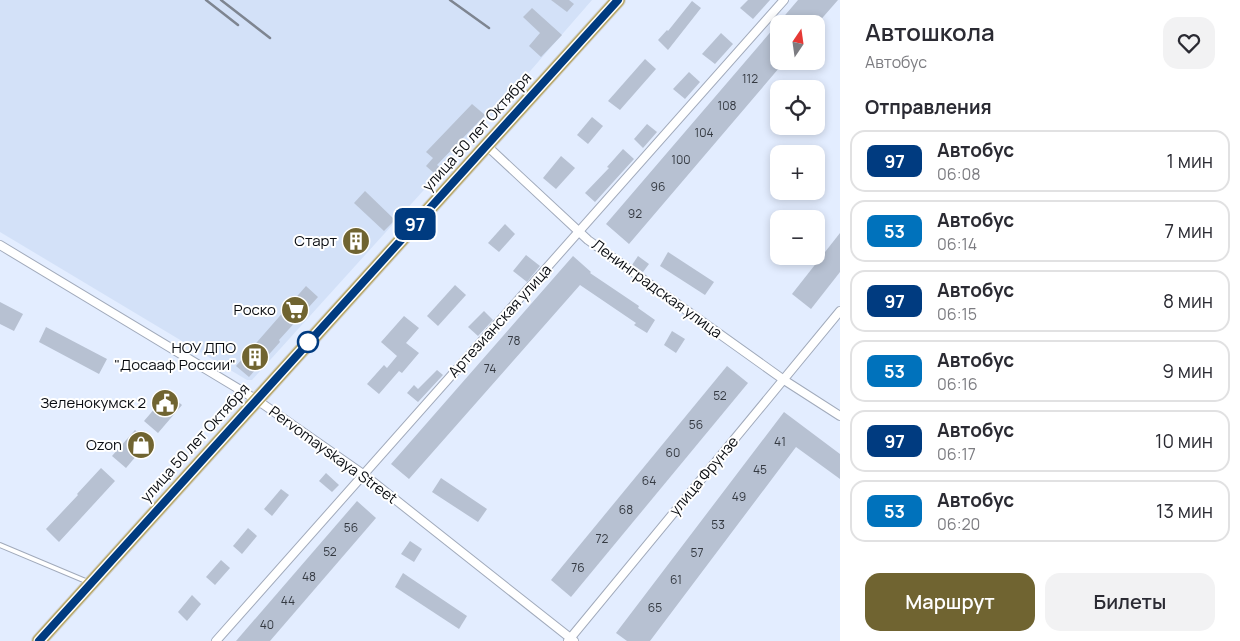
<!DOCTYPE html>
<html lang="ru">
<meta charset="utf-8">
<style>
:root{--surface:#fff;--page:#f2f2f3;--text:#2b2b33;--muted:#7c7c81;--line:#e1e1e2;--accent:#706431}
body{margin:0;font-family:Manrope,sans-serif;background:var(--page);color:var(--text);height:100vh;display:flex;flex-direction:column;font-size:19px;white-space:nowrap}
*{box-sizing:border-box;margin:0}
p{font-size:16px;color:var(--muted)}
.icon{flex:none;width:28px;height:28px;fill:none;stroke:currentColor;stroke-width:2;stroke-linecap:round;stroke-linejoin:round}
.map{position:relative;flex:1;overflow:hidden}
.drawer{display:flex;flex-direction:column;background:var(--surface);width:400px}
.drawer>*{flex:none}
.badge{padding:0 10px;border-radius:8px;font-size:18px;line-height:32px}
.needle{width:32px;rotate:13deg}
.buttons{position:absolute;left:770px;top:15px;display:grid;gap:10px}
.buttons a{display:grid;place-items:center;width:55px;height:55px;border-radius:10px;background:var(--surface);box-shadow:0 2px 8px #0003;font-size:25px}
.map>.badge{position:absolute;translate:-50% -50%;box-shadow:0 0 0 2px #fff}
h2{padding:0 25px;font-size:19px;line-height:45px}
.round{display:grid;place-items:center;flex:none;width:52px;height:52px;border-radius:15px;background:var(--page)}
.headline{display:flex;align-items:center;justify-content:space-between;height:85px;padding:0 25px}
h1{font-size:24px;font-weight:600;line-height:38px}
.cta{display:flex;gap:10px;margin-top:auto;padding:10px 25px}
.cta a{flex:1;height:58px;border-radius:15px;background:var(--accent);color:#fff;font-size:20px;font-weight:600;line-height:58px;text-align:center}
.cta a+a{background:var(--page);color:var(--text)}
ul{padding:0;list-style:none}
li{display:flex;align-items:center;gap:15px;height:62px;margin:0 10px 8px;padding:0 15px;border:2px solid var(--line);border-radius:15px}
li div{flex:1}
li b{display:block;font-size:19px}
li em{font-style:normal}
li .badge{min-width:55px;font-weight:700;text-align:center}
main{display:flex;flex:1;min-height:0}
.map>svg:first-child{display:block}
.built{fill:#d3e1f8}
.building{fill:#b7c1d2}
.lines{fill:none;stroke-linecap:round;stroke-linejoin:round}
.service-casing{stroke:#a1aabb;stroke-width:6}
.minor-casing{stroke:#a1aabb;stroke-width:10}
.trunk-casing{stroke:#d3d3d4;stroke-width:16}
.service{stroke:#fff;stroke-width:4}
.minor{stroke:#fff;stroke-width:8}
.trunk{stroke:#b8a867;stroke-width:14}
.rail{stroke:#7e8591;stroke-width:2.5}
.line-casing{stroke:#fff;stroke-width:11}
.line{stroke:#003b80;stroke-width:8}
.stop-dot{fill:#fff;stroke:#003b80;stroke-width:2.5}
.labels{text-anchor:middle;stroke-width:4;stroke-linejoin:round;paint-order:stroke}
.number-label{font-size:12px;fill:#343941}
.street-label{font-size:15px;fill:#090c11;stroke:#fff}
.poi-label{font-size:15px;fill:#090c11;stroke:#fff;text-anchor:end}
</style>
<main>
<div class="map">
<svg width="840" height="641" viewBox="0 0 840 641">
<rect width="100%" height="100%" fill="#e3edff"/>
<path class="built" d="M0,0h592l-94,108 -246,272h-5l-247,-148z"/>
<g class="building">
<path d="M551,0h18l5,4 -7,8z"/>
<path d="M748,0h22l-17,19 -13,-11z"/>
<path d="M798,0h40l-21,24h-38v37h6l-156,183 -23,-20z"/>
<path d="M692,1l9,7 -33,42 -10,-10 9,-10 1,1z"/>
<path d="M532,8l30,27 -21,22 -12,-11 11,-13 -17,-16z"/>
<path d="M721,33l12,11 -18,20 -13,-10z"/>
<path d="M645,59l11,10 -36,41 -12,-9z"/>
<path d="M689,72l11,10 -15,17 -12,-10z"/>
<path d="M472,104l13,11 -48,50 3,2 -5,7 -9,-8 7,-8 -7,-6z"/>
<path d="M592,117l11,9 -15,18 -11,-9z"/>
<path d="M647,124l10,8 -14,16 -9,-9z"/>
<path d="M623,149l11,10 -39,43 -10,-9 24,-25 -2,-1z"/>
<path d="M561,156l14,12 -19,21 -13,-11z"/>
<path d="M365,191l30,29 -11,11 -30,-28z"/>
<path d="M505,224l10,10 -16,18 -11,-9z"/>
<path d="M358,228l11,10 -15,17 -11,-10z"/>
<path d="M840,233v39l-29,37 -19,-15z"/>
<path d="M668,252l46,30 -9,13 -45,-29z"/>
<path d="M526,255l14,11 -13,16 -14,-11z"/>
<path d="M573,256l18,16 -1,1 49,33 -1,2 17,12 -8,13 -13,-8 2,-2 -56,-38 -171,194 -18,-15z"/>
<path d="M638,256l11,8 -6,8 -11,-7z"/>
<path d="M455,285l11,10 -28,31 -11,-10z"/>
<path d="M306,286l12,11 -39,43 1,2 -31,35 -13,-11z"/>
<path d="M0,302l23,12 -9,17 -14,-7z"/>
<path d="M484,311l9,9 -15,16 -10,-9z"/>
<path d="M404,316l15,12 -13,15 13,10 -17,20 -3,-2 -20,23 -12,-10 17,-19 3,3 10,-12 -16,-14z"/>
<path d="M46,327l61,32 -8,15 -60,-32z"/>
<path d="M672,331l13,8 -9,14 -12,-8z"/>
<path d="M727,366l21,17 -177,214 -20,-17z"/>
<path d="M437,370l6,5 -25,27 -11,-9 7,-8 4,4z"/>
<path d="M168,393l14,12 -24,28 -14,-12z"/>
<path d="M784,412l56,42v25l-44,-32 -146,194h-23l-11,-8z"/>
<path d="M135,430l13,12 -22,26 -14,-12z"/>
<path d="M101,468l14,13 -56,61 -13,-13 32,-34 -1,-1z"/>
<path d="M326,473l13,12 -7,7 -13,-11z"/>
<path d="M441,478l46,31 -9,13 -46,-30z"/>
<path d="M281,489l8,6 -17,21 -8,-7z"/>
<path d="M357,501l19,17 -106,123h-34z"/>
<path d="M248,528l9,8 -15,18 -9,-8z"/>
<path d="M410,541l12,8 -8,13 -13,-8z"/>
<path d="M221,560l9,8 -15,17 -9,-8z"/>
<path d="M403,573l64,43 -8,13 -64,-42z"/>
<path d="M192,595l9,9 -14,17 -9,-9z"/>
</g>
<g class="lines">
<g class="service-casing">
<path id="service" d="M0,545l88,37"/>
</g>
<g class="minor-casing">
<g id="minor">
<path d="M486,145l102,95 196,140 56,36"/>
<path d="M0,245l257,155 106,74 211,167"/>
<path d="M216,641l568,-641"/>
<path d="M568,641l272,-330"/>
</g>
</g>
<g class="trunk-casing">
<path id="trunk" d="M39,641l579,-641"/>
</g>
<use href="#service" class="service"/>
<use href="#minor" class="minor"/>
<use href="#trunk" class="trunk"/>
<g class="rail">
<path d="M206,0l32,25"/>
<path d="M221,0l49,38"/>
<path d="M450,0l39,28"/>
</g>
</g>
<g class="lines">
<g class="line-casing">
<path id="line" d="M39,641l579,-641"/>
</g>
<use href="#line" class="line"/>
</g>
<defs>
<g id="building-disc" transform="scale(1.4375)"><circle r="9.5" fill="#706431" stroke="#fff"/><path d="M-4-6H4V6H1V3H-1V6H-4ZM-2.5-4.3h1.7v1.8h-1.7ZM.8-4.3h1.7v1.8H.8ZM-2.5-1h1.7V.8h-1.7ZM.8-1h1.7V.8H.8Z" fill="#fff"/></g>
<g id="supermarket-disc" transform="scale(1.4375)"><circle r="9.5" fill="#706431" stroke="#fff"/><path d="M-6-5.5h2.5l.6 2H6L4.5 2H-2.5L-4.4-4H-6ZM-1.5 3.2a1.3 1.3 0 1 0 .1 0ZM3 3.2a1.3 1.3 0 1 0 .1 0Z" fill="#fff"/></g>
<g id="civic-disc" transform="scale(1.4375)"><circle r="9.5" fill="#706431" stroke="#fff"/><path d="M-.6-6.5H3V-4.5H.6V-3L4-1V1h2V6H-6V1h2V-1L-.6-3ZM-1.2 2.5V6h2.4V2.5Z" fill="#fff"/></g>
<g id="shop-disc" transform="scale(1.4375)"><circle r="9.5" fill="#706431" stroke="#fff"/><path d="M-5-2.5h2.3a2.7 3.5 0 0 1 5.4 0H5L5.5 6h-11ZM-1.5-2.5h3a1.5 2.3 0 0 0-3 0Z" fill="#fff"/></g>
</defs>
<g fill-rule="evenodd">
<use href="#building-disc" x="356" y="241"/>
<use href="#supermarket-disc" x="295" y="310"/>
<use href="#building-disc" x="255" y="357"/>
<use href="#civic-disc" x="165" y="403"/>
<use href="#shop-disc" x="141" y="445"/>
</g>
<circle class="stop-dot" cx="308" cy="342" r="10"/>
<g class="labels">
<g class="number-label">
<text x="750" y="83">112</text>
<text x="727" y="110">108</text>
<text x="704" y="137">104</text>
<text x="681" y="164">100</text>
<text x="658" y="191">96</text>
<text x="635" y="218">92</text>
<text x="514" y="345">78</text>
<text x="490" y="373">74</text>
<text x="720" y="400">52</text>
<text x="696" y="429">56</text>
<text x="780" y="446">41</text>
<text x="673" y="457">60</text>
<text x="760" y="474">45</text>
<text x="649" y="485">64</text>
<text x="739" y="501">49</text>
<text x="626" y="514">68</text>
<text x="718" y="529">53</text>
<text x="351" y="532">56</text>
<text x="602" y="543">72</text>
<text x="330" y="556">52</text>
<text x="697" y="557">57</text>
<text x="578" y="572">76</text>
<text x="309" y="581">48</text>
<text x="676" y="584">61</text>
<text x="288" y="605">44</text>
<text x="655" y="612">65</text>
<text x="267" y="629">40</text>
</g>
<g class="street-label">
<text transform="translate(477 132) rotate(-48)" y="5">улица 50 лет Октября</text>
<text transform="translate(657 289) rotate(36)" y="5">Ленинградская улица</text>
<text transform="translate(500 321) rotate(-48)" y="5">Артезианская улица</text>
<text transform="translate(195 443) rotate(-48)" y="5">улица 50 лет Октября</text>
<text transform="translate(333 455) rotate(36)" y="5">Pervomayskaya Street</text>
<text transform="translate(704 476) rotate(-50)" y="5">улица Фрунзе</text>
</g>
<g class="poi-label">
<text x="337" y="246">Старт</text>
<text x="276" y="315">Роско</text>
<text x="236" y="353">НОУ ДПО<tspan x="236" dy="17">"Досааф России"</tspan></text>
<text x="146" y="408">Зеленокумск 2</text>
<text x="122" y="450">Ozon</text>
</g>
</g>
</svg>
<div class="buttons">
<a><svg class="needle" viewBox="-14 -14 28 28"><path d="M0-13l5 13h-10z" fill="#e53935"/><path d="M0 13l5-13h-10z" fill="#7c7c81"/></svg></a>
<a><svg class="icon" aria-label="locate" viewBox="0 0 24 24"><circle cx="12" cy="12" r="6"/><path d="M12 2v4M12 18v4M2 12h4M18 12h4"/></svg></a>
<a>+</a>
<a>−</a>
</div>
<b class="badge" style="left:415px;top:224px;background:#003b80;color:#fff">97</b>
</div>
<section class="drawer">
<div class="headline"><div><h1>Автошкола</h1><p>Автобус</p></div><a class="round"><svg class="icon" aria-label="heart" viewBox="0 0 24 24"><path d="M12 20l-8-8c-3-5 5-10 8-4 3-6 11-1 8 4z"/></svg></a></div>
<h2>Отправления</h2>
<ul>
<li><span class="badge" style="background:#003b80;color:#fff">97</span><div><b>Автобус</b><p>06:08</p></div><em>1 мин</em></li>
<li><span class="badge" style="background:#0072bc;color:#fff">53</span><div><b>Автобус</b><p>06:14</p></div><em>7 мин</em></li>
<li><span class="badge" style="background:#003b80;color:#fff">97</span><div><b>Автобус</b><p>06:15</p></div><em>8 мин</em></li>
<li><span class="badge" style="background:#0072bc;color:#fff">53</span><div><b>Автобус</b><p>06:16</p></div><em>9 мин</em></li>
<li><span class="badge" style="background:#003b80;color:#fff">97</span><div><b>Автобус</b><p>06:17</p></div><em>10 мин</em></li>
<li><span class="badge" style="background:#0072bc;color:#fff">53</span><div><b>Автобус</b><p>06:20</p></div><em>13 мин</em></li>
</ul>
<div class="cta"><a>Маршрут</a><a>Билеты</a></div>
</section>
</main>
